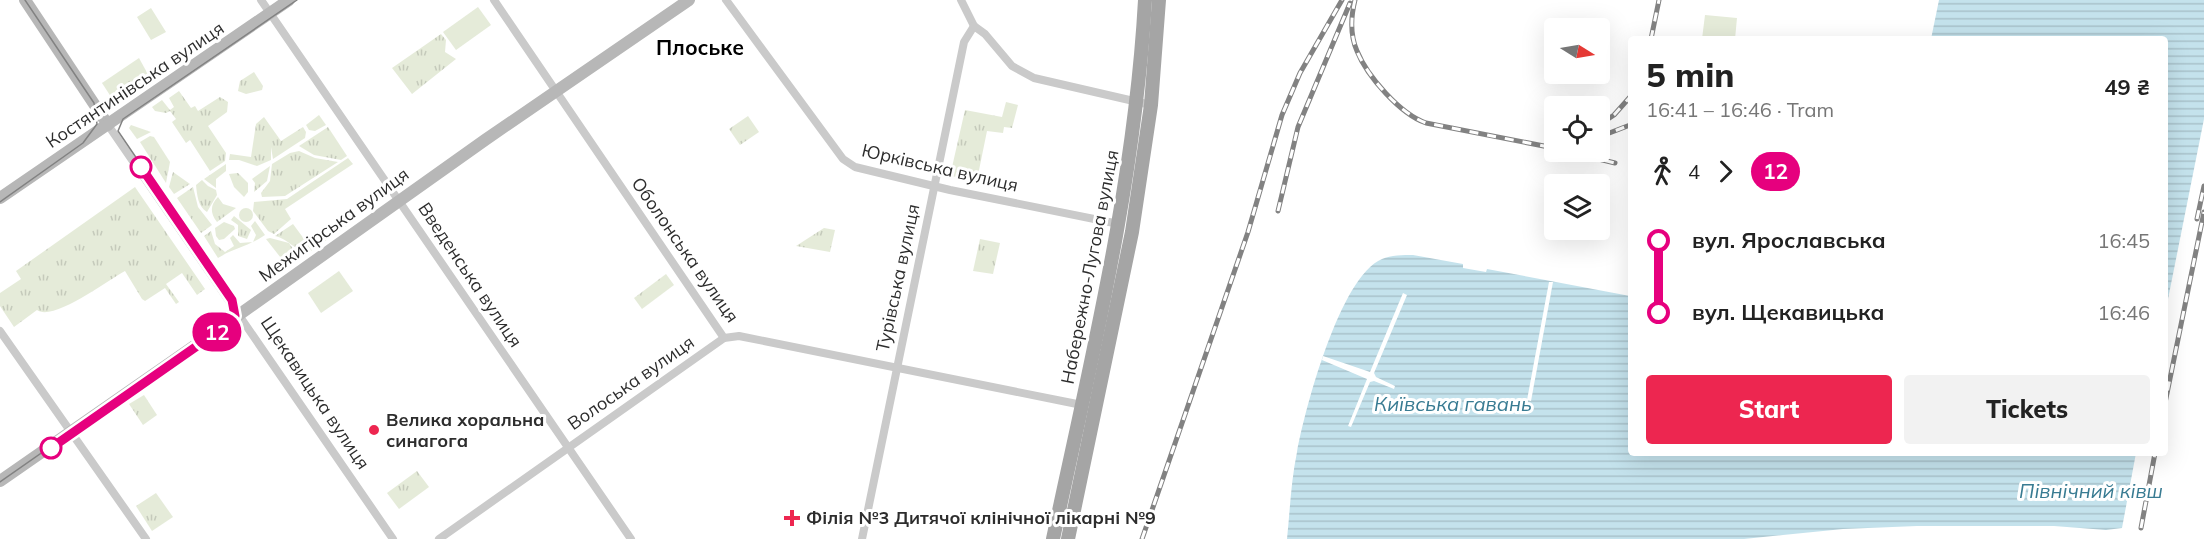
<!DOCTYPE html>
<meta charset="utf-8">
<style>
:root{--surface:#fff;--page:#f2f2f2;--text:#222;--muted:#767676;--accent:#ed2650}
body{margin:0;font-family:Mulish,sans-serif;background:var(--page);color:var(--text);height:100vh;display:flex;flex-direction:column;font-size:22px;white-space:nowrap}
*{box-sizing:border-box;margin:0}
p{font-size:20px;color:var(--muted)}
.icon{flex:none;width:33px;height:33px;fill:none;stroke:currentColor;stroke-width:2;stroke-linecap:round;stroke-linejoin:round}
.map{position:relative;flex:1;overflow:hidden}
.details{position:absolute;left:1628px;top:36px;width:540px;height:420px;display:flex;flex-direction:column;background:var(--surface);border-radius:6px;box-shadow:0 6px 24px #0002}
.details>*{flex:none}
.badge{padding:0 12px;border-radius:20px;font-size:21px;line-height:39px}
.needle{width:39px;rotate:101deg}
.tools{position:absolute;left:1544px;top:18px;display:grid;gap:12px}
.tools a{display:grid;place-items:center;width:66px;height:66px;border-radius:6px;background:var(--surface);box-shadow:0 6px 24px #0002;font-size:30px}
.map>.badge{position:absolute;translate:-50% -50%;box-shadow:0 0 0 3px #fff}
.legs{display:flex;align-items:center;gap:9px;height:66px;padding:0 18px;font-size:20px}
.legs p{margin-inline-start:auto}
.overview{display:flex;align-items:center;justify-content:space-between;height:102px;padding:0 18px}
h1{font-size:33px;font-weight:800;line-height:45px}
.cta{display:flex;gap:12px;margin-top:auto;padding:12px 18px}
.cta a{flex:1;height:69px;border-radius:6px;background:var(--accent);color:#fff;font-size:24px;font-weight:800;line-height:69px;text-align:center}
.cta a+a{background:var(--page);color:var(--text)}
ul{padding:0 18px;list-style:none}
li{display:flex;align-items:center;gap:21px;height:72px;font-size:22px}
li i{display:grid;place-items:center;width:9px;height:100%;margin:0 8px;background:currentColor}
li i::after{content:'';width:15px;height:15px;margin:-8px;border:4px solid;border-radius:50%;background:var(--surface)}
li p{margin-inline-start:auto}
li:first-child i{background:linear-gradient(#0000 50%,currentColor 0)}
li:last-child i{background:linear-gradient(currentColor 50%,#0000 0)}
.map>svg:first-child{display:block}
.grass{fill:url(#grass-tufts)}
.pitch{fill:#e5ebd9}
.water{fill:url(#water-rules)}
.pier{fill:#fff}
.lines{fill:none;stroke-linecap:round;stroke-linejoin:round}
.street{stroke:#cacaca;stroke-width:8}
.secondary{stroke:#b7b7b7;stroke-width:12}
.primary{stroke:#a5a5a5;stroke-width:14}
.tram{stroke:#828282;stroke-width:1.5}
.rail-casing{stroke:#828282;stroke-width:5}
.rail{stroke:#fff;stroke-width:3;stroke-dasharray:9;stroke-linecap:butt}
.line-1-casing{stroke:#fff;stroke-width:14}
.line-1{stroke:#e6007e;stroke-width:9}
.stop-1-dot{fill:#fff;stroke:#e6007e;stroke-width:3}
.poi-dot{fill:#ed2650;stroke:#fff;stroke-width:2}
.labels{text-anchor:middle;stroke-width:6;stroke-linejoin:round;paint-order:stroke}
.street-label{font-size:18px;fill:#2d2d2d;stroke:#fff}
.poi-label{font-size:18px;font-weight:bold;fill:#2d2d2d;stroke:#fff;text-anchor:start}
.water-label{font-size:20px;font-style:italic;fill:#387b92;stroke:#fff}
.quarter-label{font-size:21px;font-weight:bold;fill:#000;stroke:#fff}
</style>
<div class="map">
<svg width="2204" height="539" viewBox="0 0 2204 539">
<defs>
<pattern id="grass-tufts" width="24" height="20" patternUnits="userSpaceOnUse" patternTransform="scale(1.5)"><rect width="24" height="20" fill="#e5ebd9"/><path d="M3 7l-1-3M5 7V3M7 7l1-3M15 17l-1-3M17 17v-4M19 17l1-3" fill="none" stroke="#c5cabb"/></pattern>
<pattern id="water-rules" width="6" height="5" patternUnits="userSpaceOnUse" patternTransform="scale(1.5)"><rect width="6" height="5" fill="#c4e2ec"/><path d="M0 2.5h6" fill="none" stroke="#a9c2cb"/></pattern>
</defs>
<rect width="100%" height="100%" fill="#fff"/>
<g class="grass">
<path d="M441,34l5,6 -1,12 11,7 -44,35 -20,-26z"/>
<path d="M139,58l11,20 -35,25 -13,-20z"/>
<path d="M254,72l9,14 -1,4 -16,4 -8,-3 2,-10z"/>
<path d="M179,91l12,17 4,-2 3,5 22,-14 8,5 -1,10 -19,14 18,27 -1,8 -15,10 -20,-31 -4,3 -14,-21 4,-3 -6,-8 -4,2 -11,-2 -3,-4 10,-7 8,10 4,-3 -5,-9z"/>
<path d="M1006,102l12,3 -6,23 -8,-1 -1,6 -16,-2 -10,49 -27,-4 15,-66 37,7z"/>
<path d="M319,115l7,10 -11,6 -6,-1 -3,-5z"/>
<path d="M748,116l11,16 -19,13 -11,-16z"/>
<path d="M264,117l17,24 22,-14 3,5 -1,6 -32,21 -2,-12v13l-14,6 -18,-6h-10l1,-6 21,3 5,-33z"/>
<path d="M131,125l20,7 -14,7 -8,-11z"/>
<path d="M328,127l19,29 -6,4 -27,-5 -15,-9z"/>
<path d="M150,136l4,1 16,25 -4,21 -26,-41z"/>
<path d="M299,151l16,7 23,4 -53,34 -23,1 -1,-4 9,-12 2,-17 18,-11z"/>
<path d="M348,158l5,6 -68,45 6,10 -17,15 -6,-3 -15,-20 1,-9 33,-3z"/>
<path d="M226,164v7l-10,8v9l-12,-9z"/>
<path d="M270,166l-3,15 -13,11 1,-9 -3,-4z"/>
<path d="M173,172l17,12 -16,10 -5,-7z"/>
<path d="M238,173l10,10v9l-4,5 -10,-10 -5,-13z"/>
<path d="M202,180l6,6 8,4 1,5 -10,17c-9,-5 -10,-17 -11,-27z"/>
<path d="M135,187l70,102 -8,6 -15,-22 -16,11 13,18 -3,2 -11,-16 -20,13 -3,-2 -17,-28c-17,9 -72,51 -88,39l-23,17 -14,-21v-13l21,-14 -5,-8z"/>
<path d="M193,187l5,20 14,18 -11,8 -24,-35z"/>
<path d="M218,197l5,7 13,4 -19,14c-7,-9 -7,-17 1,-25z"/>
<circle cx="246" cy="215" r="7"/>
<path d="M234,216l17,14 -4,9 -9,-3v-11l-7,-5z"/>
<path d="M255,221l10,14c-15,11 -31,13 -47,23l-14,-22 7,-5 4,13 10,8 9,-6 -4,-8 3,-3 7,8 13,-1 3,-7 -5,-9z"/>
<path d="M224,222l10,4 1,3 -11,10 -5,1 -3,-4 -1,-8z"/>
<path d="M346,222l2,3 -40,28c-13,-2 -19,-14 -33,-17l18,-12 17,23z"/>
<path d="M824,228l11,2 -5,22 -34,-6z"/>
<path d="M270,238l19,5 11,16 -12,8 -22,-28z"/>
<path d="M980,239l20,4 -7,31 -20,-3z"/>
<path d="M666,274l8,11 -32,24 -8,-11z"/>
<path d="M144,395l13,20 -14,10 -14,-21z"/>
<path d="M417,471l12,16 -30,22 -12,-16z"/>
<path d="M156,493l17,24 -21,14 -16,-25z"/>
</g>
<g class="pitch">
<path d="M478,7l13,18 -35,25 -13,-18z"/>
<path d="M151,8l15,24 -15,8 -14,-23z"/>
<path d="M1705,15l32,3 -2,21h-33z"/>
<path d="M339,271l14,20 -32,22 -13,-20z"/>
</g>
<g class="water">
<path d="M1939,0h265v119l-39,195 -1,-275h-233z"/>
<path d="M1413,255l50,9v4l23,4 1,-3 143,27v157h506l-14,75 -16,2 -52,-4h-137l-74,3 -99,10h-457c3,-29 4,-58 10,-87 8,-43 43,-176 85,-193 9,-4 21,-4 31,-4z"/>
</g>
<g class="pier">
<path d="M1549,282h4l-22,119 -4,-1z"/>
<path d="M1403,293l4,2 -33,78 2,4 19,9 -1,3 -20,-8 -4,1 -19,45 -3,-1 19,-47 -45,-19 1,-4 47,16z"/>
</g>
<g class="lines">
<g class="street">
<path d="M261,0l370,539"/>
<path d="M494,0l230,338 15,-2 343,69"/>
<path d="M726,0l117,159 12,8 95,23 169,34"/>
<path d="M961,0l13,26 11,8 27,32 22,12 117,27"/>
<path d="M108,125l285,414"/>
<path d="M0,331l146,208"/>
<path d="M439,539l285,-201"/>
<path d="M862,539l102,-497 10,-16"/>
</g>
<g class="secondary">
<path d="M25,0l83,125"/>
<path d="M0,198l289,-198"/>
<path d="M0,481l226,-157 259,-184 204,-140"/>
</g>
<g class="primary">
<path d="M1053,539c38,-179 82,-356 92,-539"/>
<path d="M1068,539l64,-307 19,-127 8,-105"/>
</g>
<g class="tram">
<path d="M0,202l83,-59 14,-19 -3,-21 -69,-103"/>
<path d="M0,482l233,-163 3,-10 -3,-9 -115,-169 5,-12 174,-119"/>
</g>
<g class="rail-casing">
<g id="rail">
<path d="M1355,0c-4,16 -5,35 2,51 10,25 43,63 69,72l128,25"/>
<path d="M1651,39l8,-39"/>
<path d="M1599,125l15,-10 16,-18"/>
<path d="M1599,137l31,-12"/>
<path d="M1570,152l45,11"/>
<path d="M1278,211l20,-84 52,-124"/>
<path d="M2197,219l7,-33"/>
<path d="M2164,408l40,-196"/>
<path d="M2141,528l14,-75"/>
<path d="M1142,539l106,-307 34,-117 18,-42 42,-73"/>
</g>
</g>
<use href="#rail" class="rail"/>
</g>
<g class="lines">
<g class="line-1-casing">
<path id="line-1" d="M51,448l179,-125 5,-7 -3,-16 -91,-133"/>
</g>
<use href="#line-1" class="line-1"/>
</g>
<g class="stop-1-dot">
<circle cx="141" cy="167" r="10"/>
<circle cx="51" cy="448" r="10"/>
</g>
<g class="poi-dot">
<circle cx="374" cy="430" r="6"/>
<path d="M789 509h6v6h6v6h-6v6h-6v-6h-6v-6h6z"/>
</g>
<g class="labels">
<g class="street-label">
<text transform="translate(135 85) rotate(-34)" y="6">Костянтинівська вулиця</text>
<text transform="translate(940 168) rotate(13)" y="6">Юрківська вулиця</text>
<text transform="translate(334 225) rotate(-36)" y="6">Межигірська вулиця</text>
<text transform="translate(685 250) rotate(55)" y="6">Оболонська вулиця</text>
<text transform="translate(1090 267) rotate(-79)" y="6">Набережно-Лугова вулиця</text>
<text transform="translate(470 275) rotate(56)" y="6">Введенська вулиця</text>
<text transform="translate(898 278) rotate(-78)" y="6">Турівська вулиця</text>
<text transform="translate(631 383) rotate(-35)" y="6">Волоська вулиця</text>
<text transform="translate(315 393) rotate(56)" y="6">Щекавицька вулиця</text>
</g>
<g class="poi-label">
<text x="386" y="426">Велика хоральна<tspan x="386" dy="21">синагога</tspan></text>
<text x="806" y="524">Філія №3 Дитячої клінічної лікарні №9</text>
</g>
<g class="water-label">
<text x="1453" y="411">Київська гавань</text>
<text x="2091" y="498">Північний ківш</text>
</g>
<g class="quarter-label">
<text x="700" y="55">Плоське</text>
</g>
</g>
</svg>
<div class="tools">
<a><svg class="needle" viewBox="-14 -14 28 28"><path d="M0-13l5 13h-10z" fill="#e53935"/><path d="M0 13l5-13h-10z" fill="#767676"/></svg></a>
<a><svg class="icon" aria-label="locate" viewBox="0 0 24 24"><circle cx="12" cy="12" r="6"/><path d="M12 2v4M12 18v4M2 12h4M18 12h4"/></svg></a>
<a><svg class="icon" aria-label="layers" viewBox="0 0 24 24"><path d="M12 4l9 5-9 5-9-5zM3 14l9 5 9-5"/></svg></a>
</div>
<b class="badge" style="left:217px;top:332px;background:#e6007e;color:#fff">12</b>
<section class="details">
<div class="overview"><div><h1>5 min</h1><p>16:41 – 16:46 · Tram</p></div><b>49 ₴</b></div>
<div class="legs"><svg class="icon" aria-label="walk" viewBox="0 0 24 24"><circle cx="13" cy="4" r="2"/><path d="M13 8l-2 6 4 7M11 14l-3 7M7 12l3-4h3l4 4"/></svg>4<svg class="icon" aria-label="forward" viewBox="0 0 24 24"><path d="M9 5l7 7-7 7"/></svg><b class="badge" style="background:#e6007e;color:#fff">12</b></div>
<ul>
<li><i style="color:#e6007e"></i><b>вул. Ярославська</b><p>16:45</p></li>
<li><i style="color:#e6007e"></i><b>вул. Щекавицька</b><p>16:46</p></li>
</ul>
<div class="cta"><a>Start</a><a>Tickets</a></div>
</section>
</div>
